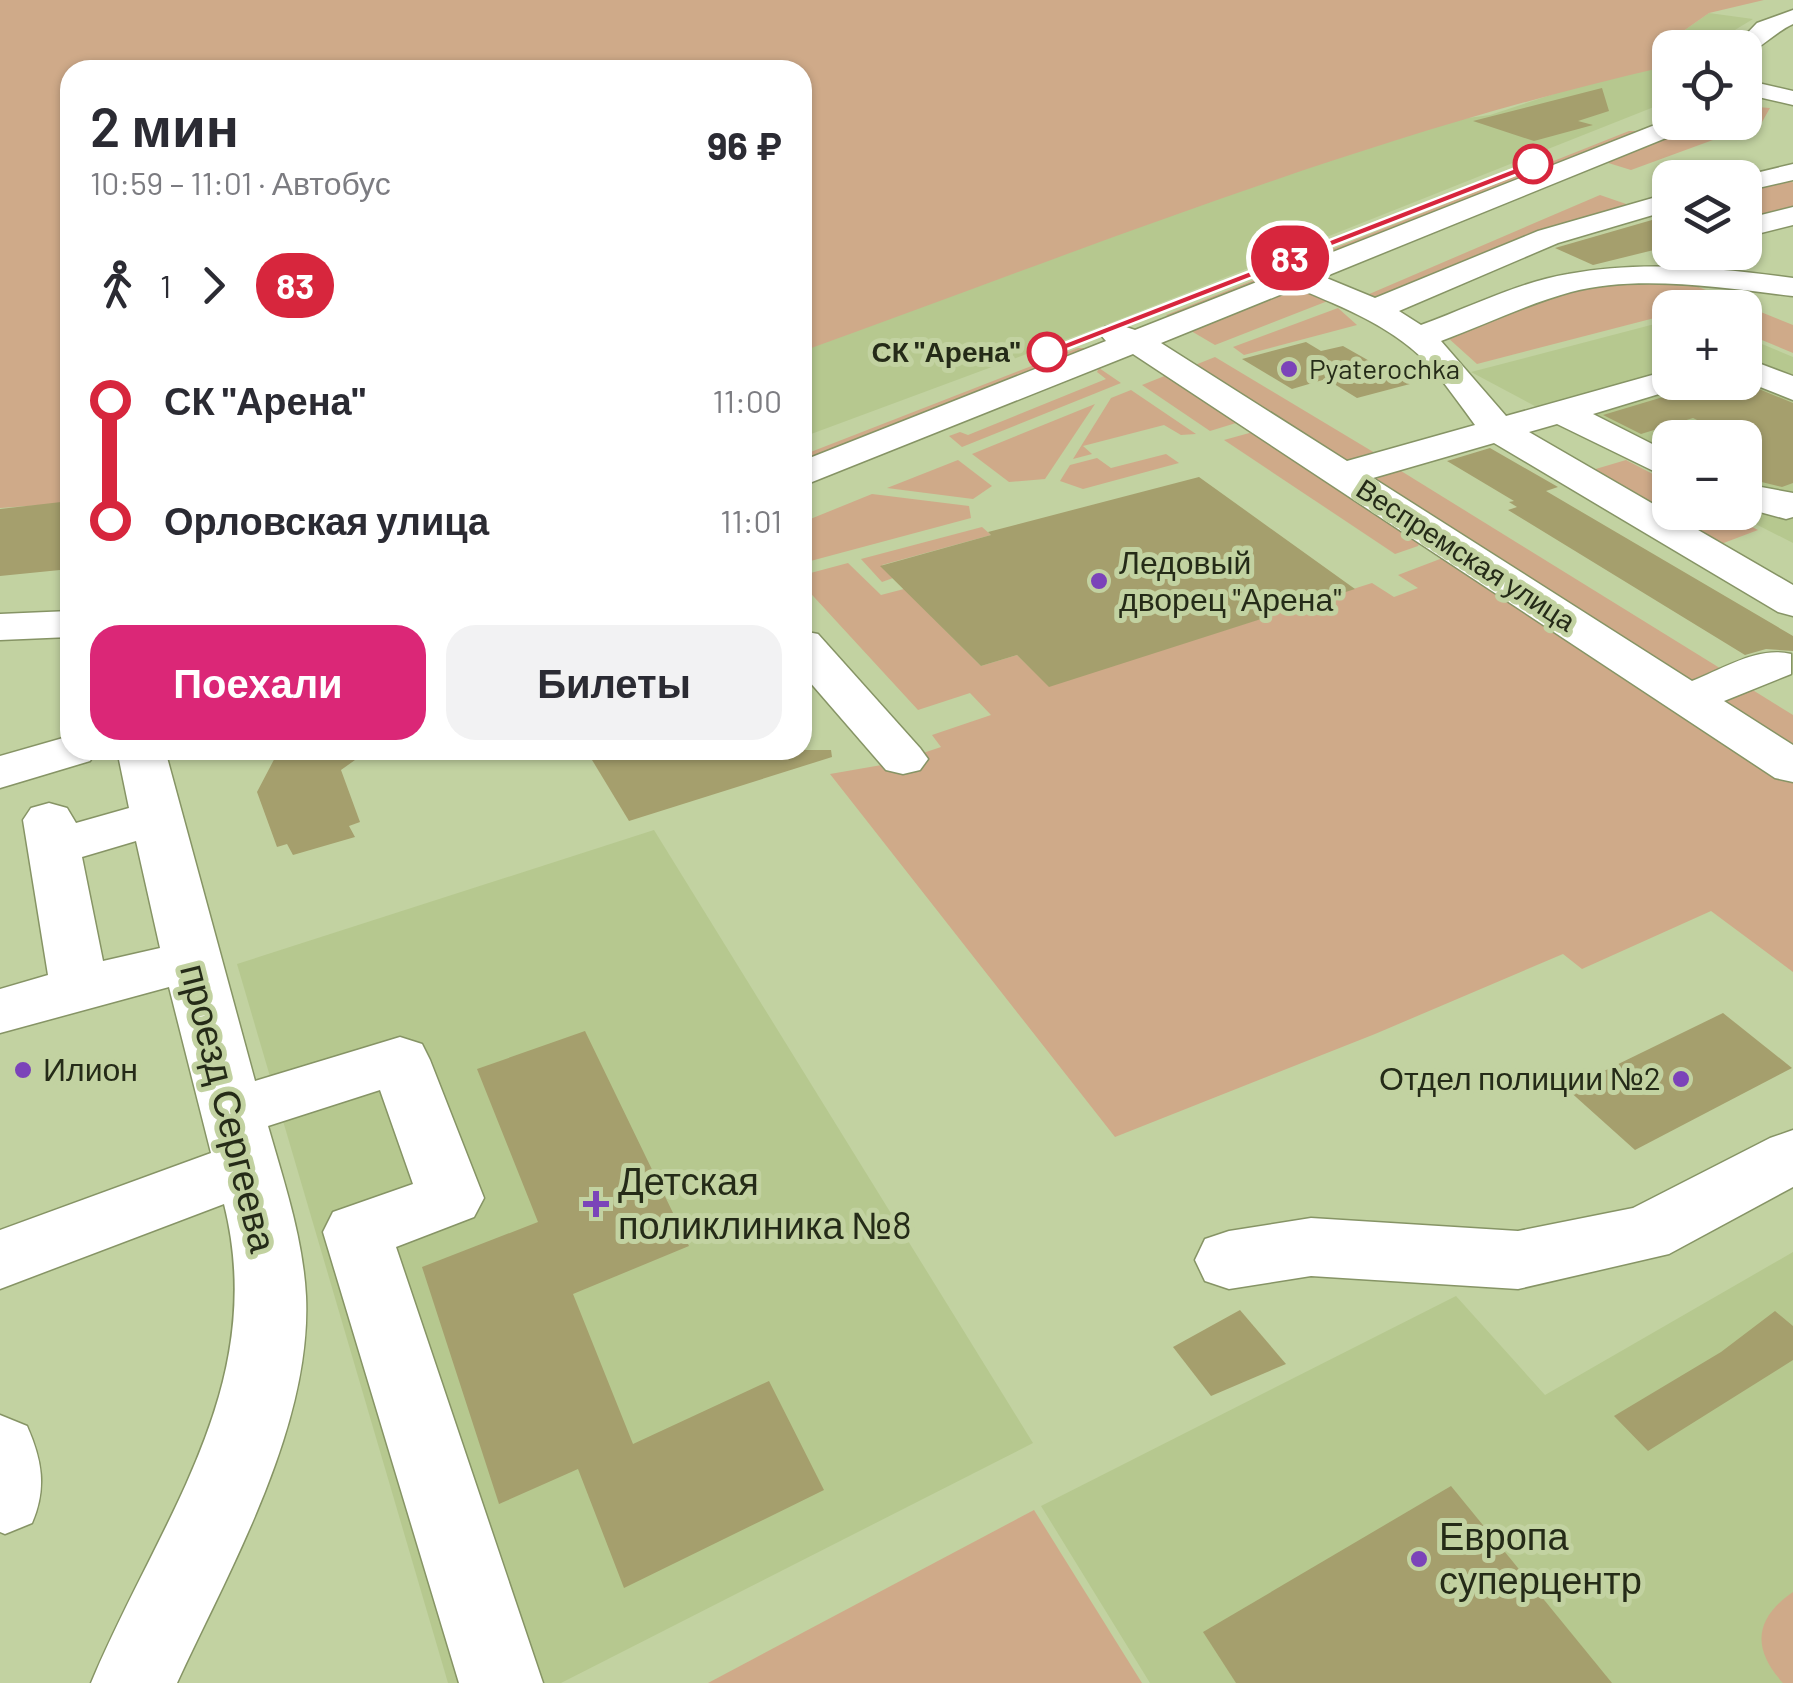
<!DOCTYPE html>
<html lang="ru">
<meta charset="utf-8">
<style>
:root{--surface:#fff;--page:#f2f2f3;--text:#2b2b33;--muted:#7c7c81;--accent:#db2777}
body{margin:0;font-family:Barlow,sans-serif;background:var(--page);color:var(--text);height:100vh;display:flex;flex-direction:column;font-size:38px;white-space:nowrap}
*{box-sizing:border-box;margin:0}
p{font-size:32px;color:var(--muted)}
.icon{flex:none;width:55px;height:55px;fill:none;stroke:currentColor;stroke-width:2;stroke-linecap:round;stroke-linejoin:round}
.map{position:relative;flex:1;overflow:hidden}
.drawer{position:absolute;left:60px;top:60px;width:752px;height:700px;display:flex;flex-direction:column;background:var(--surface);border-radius:30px;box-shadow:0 2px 8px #0004}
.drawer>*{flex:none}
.badge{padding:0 20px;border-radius:32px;font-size:35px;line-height:65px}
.fabs{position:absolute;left:1652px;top:30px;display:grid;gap:20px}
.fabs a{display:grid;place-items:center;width:110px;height:110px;border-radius:20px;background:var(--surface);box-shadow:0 2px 8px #0004;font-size:50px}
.map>.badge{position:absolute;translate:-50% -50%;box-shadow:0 0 0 5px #fff}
.legs{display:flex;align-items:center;gap:15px;height:110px;padding:0 30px;font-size:32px}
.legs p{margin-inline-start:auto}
.headline{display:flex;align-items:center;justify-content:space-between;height:170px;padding:0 30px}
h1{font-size:55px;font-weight:600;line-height:75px}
.action{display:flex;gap:20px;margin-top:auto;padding:20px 30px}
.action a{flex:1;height:115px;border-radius:30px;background:var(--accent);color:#fff;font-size:40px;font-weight:600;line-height:115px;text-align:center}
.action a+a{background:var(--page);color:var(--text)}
ul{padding:0 30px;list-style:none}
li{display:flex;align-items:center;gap:35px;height:120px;font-size:38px}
li i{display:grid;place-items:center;width:15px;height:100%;margin:0 12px;background:currentColor}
li i::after{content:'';width:25px;height:25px;margin:-12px;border:8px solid;border-radius:50%;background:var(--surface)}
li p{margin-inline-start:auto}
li:first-child i{background:linear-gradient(#0000 50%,currentColor 0)}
li:last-child i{background:linear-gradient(currentColor 50%,#0000 0)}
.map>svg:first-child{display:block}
.built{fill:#b6c88f}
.green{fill:#cfaa89}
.building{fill:#a59f6d}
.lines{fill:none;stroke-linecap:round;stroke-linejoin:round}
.minor-casing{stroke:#869465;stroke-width:3}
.minor{fill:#fff;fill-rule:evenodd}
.line-1{fill:#d7263d;stroke:#fff;stroke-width:2.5}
.stop-1-dot{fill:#fff;stroke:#d7263d;stroke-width:5}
.poi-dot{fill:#7b43b9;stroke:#c2d2a1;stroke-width:4}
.labels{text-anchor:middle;stroke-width:10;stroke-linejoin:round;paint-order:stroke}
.far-stop-label{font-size:28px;font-weight:bold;fill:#252b18;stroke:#c2d2a1;text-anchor:end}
.far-poi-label{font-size:28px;fill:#252b18;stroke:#c2d2a1;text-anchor:start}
.far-street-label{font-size:28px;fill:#252b18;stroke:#c2d2a1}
.poi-label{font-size:32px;fill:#252b18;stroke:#c2d2a1;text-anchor:start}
.near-street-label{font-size:38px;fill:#252b18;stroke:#c2d2a1}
.near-poi-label{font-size:38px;fill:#252b18;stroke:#c2d2a1;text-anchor:start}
</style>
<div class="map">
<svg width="1793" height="1683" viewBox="0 0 1793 1683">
<rect width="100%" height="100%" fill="#c2d2a1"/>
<g class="built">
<path d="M1709,13l44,6 -33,20 -7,8 -43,1v48l-6,7 -554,220 -307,114v-92l562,-213 125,-17 82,-27 100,-49z"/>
<path d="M1670,320v62h75v-45l48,20v186l-59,-30 11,-1v-74h-75v40l-199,-106z"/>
<path d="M654,830l379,613 -472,240h-113l-211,-719z"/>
<path d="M1793,1252v431h-643l-109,-177 415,-210 89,99z"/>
</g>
<g class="green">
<path d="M0,0h1764l-55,13 -37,26 -8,28c-295,67 -578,182 -861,284l-1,-281h-732v433l-70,5z"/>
<path d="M1745,106l25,2 -8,14 -131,48 -29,-9 97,-38 46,-1z"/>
<path d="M1629,131h12l-470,188 -5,-4z"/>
<path d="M1789,178l4,5v29l-48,11v-35z"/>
<path d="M1600,195l32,11 -257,98 -15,-6z"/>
<path d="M1676,278l117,47v28l-48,-20v-25h-75v6l-193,50 -30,-27 128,-50z"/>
<path d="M1302,282l36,15 -123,48 -29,-17z"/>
<path d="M1338,308l19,17 -113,30 -11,-8z"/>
<path d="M1078,348h12l-287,119v-12z"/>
<path d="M1215,357l165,99 -32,8 -153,-99z"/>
<path d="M1099,368l22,15 -159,64 -13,-11 11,-4 8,3 138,-56 -9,-7z"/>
<path d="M1172,373l66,47 -2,3 -26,8 -68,-46z"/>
<path d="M1131,390l65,44 -15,1 -17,-10 -81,21 9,8 -19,5 38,-61z"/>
<path d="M1095,404l-50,75 -36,3 -37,-28z"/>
<path d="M1253,432l167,110 -2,4 -23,8 -171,-114z"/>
<path d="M1166,454l13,9 -96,26 -23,-8 10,-16 27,-7 14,10z"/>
<path d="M958,460l34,26 -19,13 -86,-11z"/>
<path d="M1626,460l44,23v29l55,1 33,17 -37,14 -132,-73z"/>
<path d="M1393,466l330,204 -39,15 -322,-210z"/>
<path d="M872,494l97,12 2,12 -168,45v-41z"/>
<path d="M982,527l9,8 -109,30 11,13 -11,4 -21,-23z"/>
<path d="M1448,556l345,226v190l-82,-61 -129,58 -19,-15 -188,80 -260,103 -285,-363 63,-11 48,-16 -9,-12 59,-20 -21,-22 -52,17 -115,-125v-10l45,-12 33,32 23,-6 77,77 36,-11 32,31 323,-103 22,14 24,-9 -20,-13z"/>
<path d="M1743,684l50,31v42l-87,-56z"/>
<path d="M1034,1510l108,173h-434z"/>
<path d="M1793,1592v91h-10c-32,-35 -28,-65 10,-91z"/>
</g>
<g class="building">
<path d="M1602,88l7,23 -31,10 15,4 -59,16 -61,-20z"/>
<path d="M1652,220l18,8v18l-77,19 -38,-17z"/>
<path d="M1306,342l15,9 22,-5 67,38 -53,14 -31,-19 -34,10 -50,-30z"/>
<path d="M1704,382h38l51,21v80l-11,4 -37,-9v-40h-11l-41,-20 -52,16 -38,-19 80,-24 6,-8z"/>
<path d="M1490,448l68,39 -12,4 247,145v15l-27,-2 -21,6 -237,-145 9,-3 -8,-5 5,-1 -67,-40z"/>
<path d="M1199,477l156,112 -306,98 -32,-32 -36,11 -101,-100 111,-31 -3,-3z"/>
<path d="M70,501v68l-70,7v-67z"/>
<path d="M279,750h90l-28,20 19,52 -11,4 6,11 -62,18 -6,-11 -10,3 -20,-55z"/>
<path d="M586,750h245l1,7 -203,64z"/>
<path d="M1723,1013l69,55 -157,82 -68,-61z"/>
<path d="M585,1031l104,215 -116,48 60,150 136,-63 55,109 -200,98 -46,-119 -79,35 -77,-237 116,-45 -61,-153z"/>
<path d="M1240,1310l46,54 -75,32 -38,-49z"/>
<path d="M1775,1311l18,15v34l-145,91 -34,-35 107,-64z"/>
<path d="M1451,1486l161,197h-376l-33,-51z"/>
</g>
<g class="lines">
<g class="minor-casing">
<g id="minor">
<path d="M1793,10v14c-18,8 -32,25 -48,30v-6h-12l24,-25z"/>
<path d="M1745,80l48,11v14l-48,-11z"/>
<path d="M1670,119v3h26l-3,5 -369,150 51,21 163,-67 132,-38v17l-112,33 -159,68 22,14c47,-17 98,-43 147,-51 75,-14 150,-6 225,4v18c-68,-8 -155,-22 -222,-4 -44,12 -87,33 -130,49l65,75 164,-46v12h16l-4,5 -89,27 77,39v26l-113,-55 -28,8 264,153v31l-15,-4 -284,-169 -121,35 319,203c31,-12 66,-35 99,-27v20l-67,27 69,44v37l-18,-4 -642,-424 -331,132v-25l304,-120 -6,-7 5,-7 12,-3 18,6zM1297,288c48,20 99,40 135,80 15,18 29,38 43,57l-128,36 -186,-118z"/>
<path d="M1793,164v16l-48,11v-13h-10z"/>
<path d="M1793,207v18l-48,12v-18z"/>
<path d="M1745,358l48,18v24l-48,-19z"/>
<path d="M1745,484l48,9v24l-7,2 -41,-11z"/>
<path d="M70,611v26l-70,3v-26z"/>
<path d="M802,631l16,3 102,114 8,11 -8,11 -17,4 -17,-4 -84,-97z"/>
<path d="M70,736v14h27l-7,11 -90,27v-32z"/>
<path d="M117,750h48l90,331 145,-44 22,7 8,16 54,138 -10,19 -78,30 147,436h-84l-136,-451 10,-20 80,-28 -33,-94 -112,36c16,56 35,112 38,170 6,130 -76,272 -129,387h-86c66,-159 179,-296 133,-479l-224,85v-59l211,-77 -42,-166 -169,46v-44l48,-14 -25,-155 8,-12 18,-5 18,5 9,15 53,-15zM136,841l24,107 -57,13 -21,-104z"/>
<path d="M1793,1130v57l-124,67 -151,35 -207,-13 -82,13 -24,-8 -10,-21 10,-21 24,-8 82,-13 207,13 115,-23 137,-70z"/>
<path d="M0,1415l27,11c15,34 20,62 5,97l-27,11 -5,-2z"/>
</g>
</g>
<use href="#minor" class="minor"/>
</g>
<path class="line-1" d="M1533,161l3,6 -484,188 -11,-3z"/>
<g class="stop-1-dot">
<circle cx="1533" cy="164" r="18"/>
<circle cx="1047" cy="352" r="18"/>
</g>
<g class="poi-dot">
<circle cx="1289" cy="369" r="10"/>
<circle cx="1099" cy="581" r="10"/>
<circle cx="23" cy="1070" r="10"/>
<circle cx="1681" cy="1079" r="10"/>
<path d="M591 1189h10v10h10v10h-10v10h-10v-10h-10v-10h10z"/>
<circle cx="1419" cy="1559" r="10"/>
</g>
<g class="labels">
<g class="far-stop-label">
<text x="1020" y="362">СК "Арена"</text>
</g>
<g class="far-poi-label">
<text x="1309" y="379">Pyaterochka</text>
</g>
<g class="far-street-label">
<text transform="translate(1466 555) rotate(33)" y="10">Веспремская улица</text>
</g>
<g class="poi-label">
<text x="1119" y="574">Ледовый<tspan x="1119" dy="37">дворец "Арена"</tspan></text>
<text x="43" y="1081">Илион</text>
<text x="1661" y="1090" text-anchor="end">Отдел полиции №2</text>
</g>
<g class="near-street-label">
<text transform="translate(228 1108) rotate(76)" y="13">проезд Сергеева</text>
</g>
<g class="near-poi-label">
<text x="618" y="1195">Детская<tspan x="618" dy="44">поликлиника №8</tspan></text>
<text x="1439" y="1550">Европа<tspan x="1439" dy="44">суперцентр</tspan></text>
</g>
</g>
</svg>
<div class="fabs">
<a><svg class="icon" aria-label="locate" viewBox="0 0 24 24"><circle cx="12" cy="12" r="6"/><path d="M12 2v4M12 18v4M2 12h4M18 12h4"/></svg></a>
<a><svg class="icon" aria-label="layers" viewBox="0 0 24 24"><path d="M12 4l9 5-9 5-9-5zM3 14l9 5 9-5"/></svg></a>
<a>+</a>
<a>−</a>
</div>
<b class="badge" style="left:1290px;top:258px;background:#d7263d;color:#fff">83</b>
<section class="drawer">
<div class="headline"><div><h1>2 мин</h1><p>10:59 – 11:01 · Автобус</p></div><b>96 ₽</b></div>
<div class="legs"><svg class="icon" aria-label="walk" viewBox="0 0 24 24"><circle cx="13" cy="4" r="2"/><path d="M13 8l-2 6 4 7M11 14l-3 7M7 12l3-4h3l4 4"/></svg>1<svg class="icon" aria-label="forward" viewBox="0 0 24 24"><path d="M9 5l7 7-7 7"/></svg><b class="badge" style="background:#d7263d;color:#fff">83</b></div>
<ul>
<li><i style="color:#d7263d"></i><b>СК &quot;Арена&quot;</b><p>11:00</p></li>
<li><i style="color:#d7263d"></i><b>Орловская улица</b><p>11:01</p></li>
</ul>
<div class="action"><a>Поехали</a><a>Билеты</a></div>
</section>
</div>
